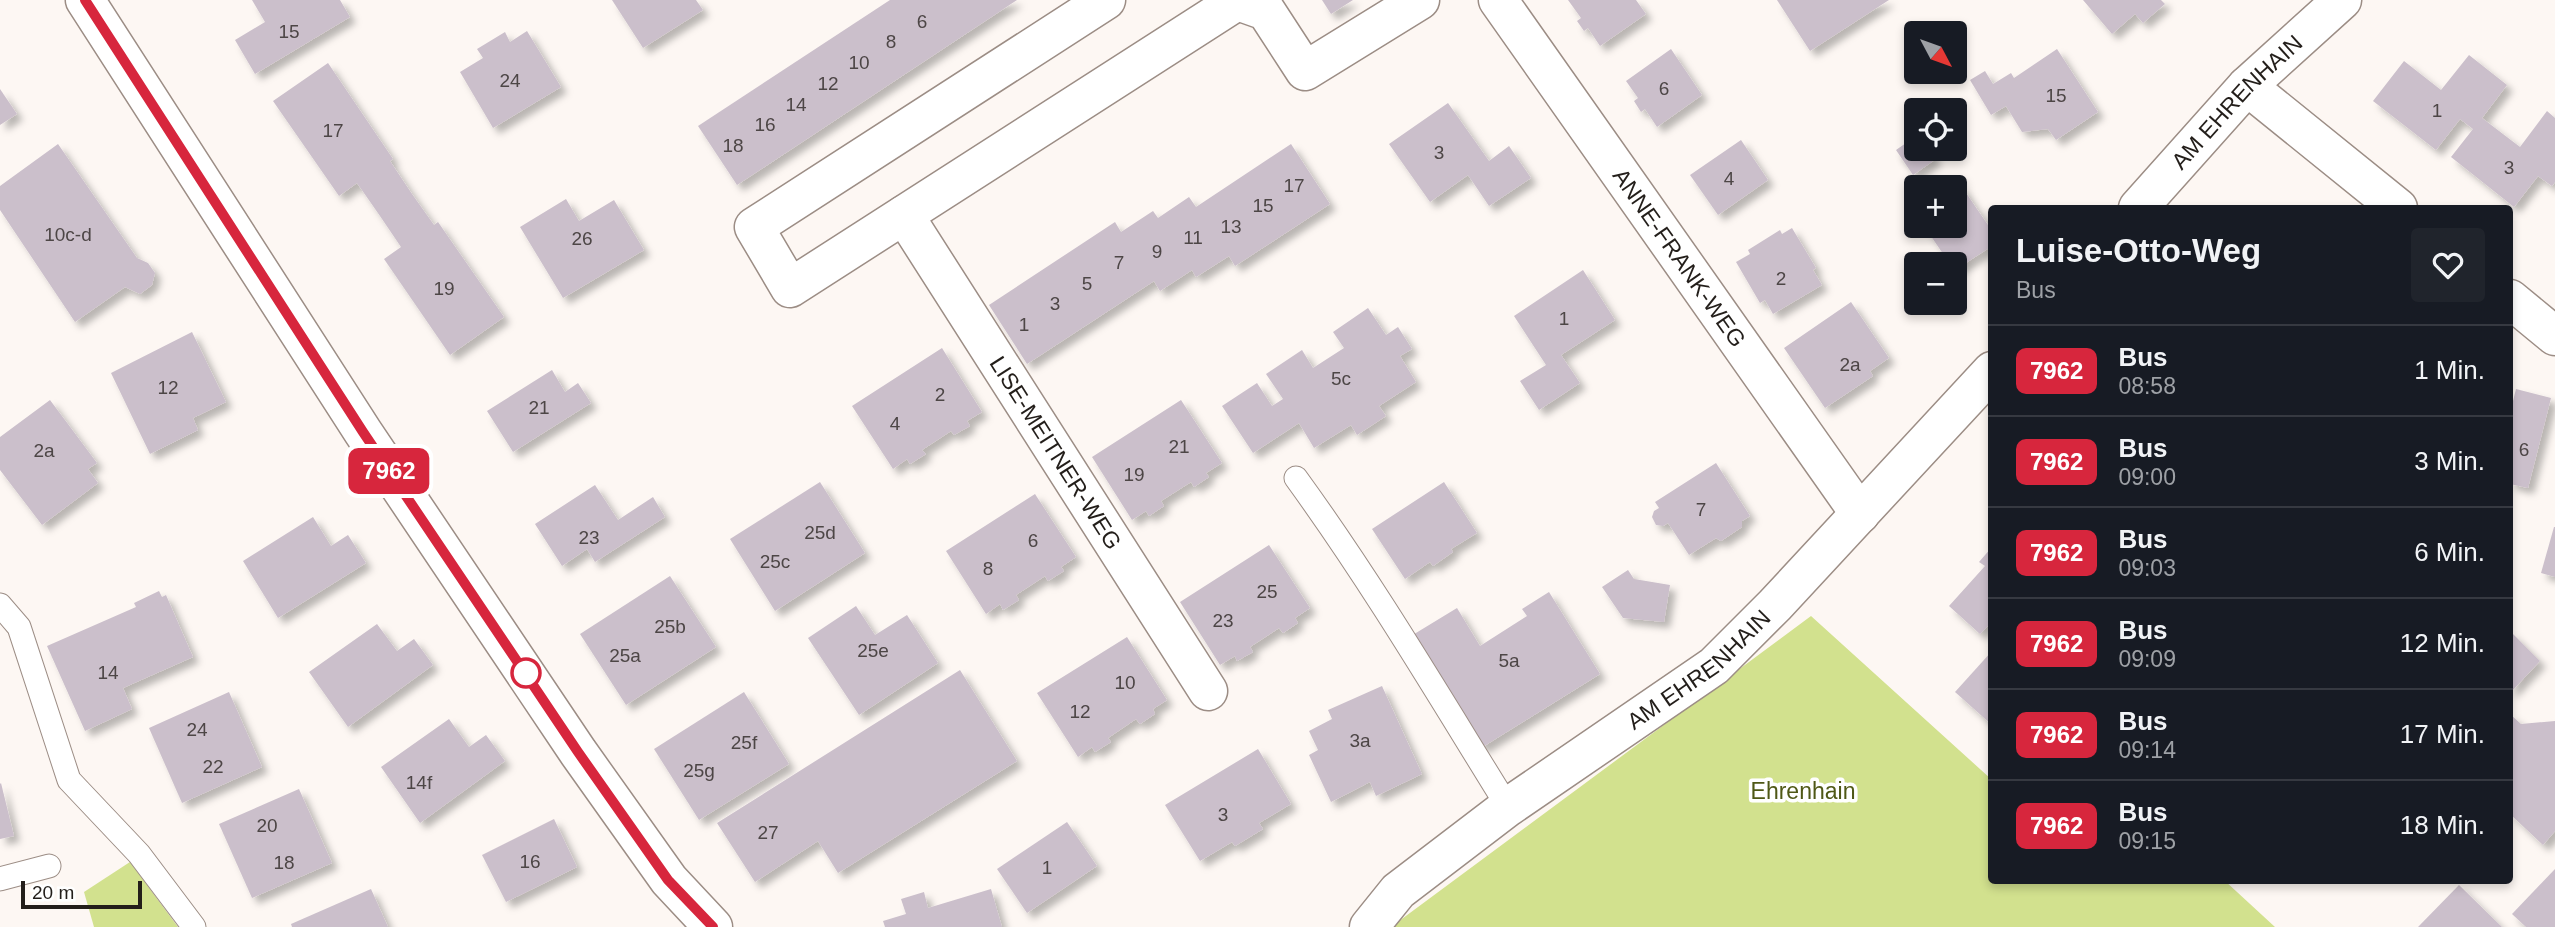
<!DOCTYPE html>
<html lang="de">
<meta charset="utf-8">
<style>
:root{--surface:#171b24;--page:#20242c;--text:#f1f3f6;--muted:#9ea1a6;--line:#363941}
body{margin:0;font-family:Helvetica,sans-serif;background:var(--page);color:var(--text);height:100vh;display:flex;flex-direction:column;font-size:26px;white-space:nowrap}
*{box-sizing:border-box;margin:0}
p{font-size:23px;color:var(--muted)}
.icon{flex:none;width:38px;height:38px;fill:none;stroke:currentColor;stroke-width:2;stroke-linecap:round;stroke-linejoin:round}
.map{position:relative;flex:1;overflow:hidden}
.sheet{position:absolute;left:1988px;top:205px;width:525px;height:679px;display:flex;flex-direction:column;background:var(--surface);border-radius:7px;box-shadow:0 4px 10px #0003}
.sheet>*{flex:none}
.badge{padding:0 14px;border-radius:10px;font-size:24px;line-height:46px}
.needle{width:46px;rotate:131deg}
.controls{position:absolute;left:1904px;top:21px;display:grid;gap:14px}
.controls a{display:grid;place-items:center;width:63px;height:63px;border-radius:7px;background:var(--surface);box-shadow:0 4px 10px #0003;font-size:35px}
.scale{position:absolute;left:21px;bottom:18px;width:121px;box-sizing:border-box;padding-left:7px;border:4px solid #231e1a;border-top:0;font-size:19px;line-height:24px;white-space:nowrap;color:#231e1a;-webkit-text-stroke:5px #fff;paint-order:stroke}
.map>.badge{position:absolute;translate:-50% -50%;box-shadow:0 0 0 4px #fff}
.round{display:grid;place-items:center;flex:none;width:74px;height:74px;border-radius:7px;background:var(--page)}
.headline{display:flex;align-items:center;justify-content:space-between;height:119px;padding:0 28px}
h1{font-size:33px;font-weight:800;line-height:52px}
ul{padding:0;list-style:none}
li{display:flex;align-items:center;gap:21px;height:91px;padding:0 28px;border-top:2px solid var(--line)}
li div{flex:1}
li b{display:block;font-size:26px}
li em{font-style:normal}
li .badge{min-width:77px;font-weight:700;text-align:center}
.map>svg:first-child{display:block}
.green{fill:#d2e18e}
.building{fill:#cbbfcb;filter:url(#shadow)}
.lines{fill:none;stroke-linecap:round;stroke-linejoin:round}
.lane-casing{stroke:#9c8d85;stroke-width:25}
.street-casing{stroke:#9c8d85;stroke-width:41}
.secondary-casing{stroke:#9c8d85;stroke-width:41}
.lane{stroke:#fff;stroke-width:23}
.street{stroke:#fff;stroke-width:38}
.secondary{stroke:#fff;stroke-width:38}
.line-casing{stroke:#fff;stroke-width:16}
.line{stroke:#d7263d;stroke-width:10}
.stop-dot{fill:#fff;stroke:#d7263d;stroke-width:3.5}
.labels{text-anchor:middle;stroke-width:7;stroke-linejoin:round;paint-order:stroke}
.number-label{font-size:19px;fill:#4d4646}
.street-label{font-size:23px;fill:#231e1a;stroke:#fff}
.park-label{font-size:23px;fill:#4f5816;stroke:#fff}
</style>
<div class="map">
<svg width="2555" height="927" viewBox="0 0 2555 927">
<defs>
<filter id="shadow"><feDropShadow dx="6" dy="6" stdDeviation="3.5" flood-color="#0004"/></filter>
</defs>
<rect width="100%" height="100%" fill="#fdf7f3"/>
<g class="green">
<path d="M1811,616l180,163 1,101h232l51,47h-884z"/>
<path d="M130,862l48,65h-84l-10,-35z"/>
</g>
<g class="building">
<path d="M252,0h88l10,17 -95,57 -20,-34 30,-18z"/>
<path d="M612,0h84l7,10 -60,38z"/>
<path d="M890,0h127l-280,185 -39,-59z"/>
<path d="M1322,0h31l-22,14z"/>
<path d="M1568,0h68l10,14 -46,32 -12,-18 -4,3 -7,-10 4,-3z"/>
<path d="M1777,0h112l-79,51z"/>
<path d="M2083,0h78l4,4 -22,19 -8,-9 -23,20z"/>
<path d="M527,31l34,56 -68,41 -33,-56 23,-14 -6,-9 28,-17 5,10z"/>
<path d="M1671,49l31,46 -45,32 -12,-18 -4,3 -7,-11 4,-3 -12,-17z"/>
<path d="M2057,49l41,63 -42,28 -8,-11 -26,3 -16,-26 -15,9 -21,-35 15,-9 8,13 18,-11 3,5z"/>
<path d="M2469,55l38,30 -25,33 38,29 27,-36 8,7v64l-3,4 -14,-10 -24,31 -63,-50 22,-28 -13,-10 -24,31 -63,-49 31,-40 37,29z"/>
<path d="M328,63l65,96 -3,2 22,33 22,31 4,-3 66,95 -54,38 -66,-96 17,-12 -21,-31 -23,-33 -18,13 -66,-95z"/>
<path d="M0,89l17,25 -17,11z"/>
<path d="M1448,103l41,58 20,-15 22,32 -42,28 -21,-31 -38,27 -41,-58z"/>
<path d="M1916,136v13h13l7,10 -23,16 -17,-25z"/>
<path d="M1741,140l27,40 -50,35 -28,-40z"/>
<path d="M58,144l79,114 11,5 7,10 -3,12 -12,9 -15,-7 -50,35 -75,-112v-24z"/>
<path d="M1291,144l39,60 -95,62 -6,-10 -33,21 -4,-7 -32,21 -6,-10 -127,83 -38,-59 126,-83 6,10 32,-21 5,7 31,-21 7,10z"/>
<path d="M1962,187l30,44v15l-37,24v-6h-5l-26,-38h31v-34z"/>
<path d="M566,199l13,22 35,-21 30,50 -81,48 -43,-71z"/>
<path d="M1792,228l24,40 -3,2 9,15 -49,29 -8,-14 -5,3 -24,-41 14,-8 -2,-4 32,-20 2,4z"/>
<path d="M1583,270l32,50 -54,35 19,28 -41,27 -19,-29 26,-16 -32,-49z"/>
<path d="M1851,302l38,56 -19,13 3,5 -48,32 -41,-60z"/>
<path d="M1368,308l18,27 12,-8 14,22 -12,7 16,26 -37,24 7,10 -29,19 -6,-10 -37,23 -15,-25 -46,30 -31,-47 35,-23 15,23 11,-7 -17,-25 36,-24 11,18 31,-20 -11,-16z"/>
<path d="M192,332l34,70 -33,16 5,12 -48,24 -39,-81z"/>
<path d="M942,348l40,64 -15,9 3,5 -16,9 -3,-4 -29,19 4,4 -16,10 -3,-5 -14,10 -41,-63z"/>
<path d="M552,370l13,22 13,-9 13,20 -78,49 -26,-41z"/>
<path d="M2516,389l35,9 -23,90 -18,-4v-71z"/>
<path d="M50,400l47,63 -9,6 10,14 -56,42 -42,-55v-33z"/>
<path d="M1181,400l41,63 -16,10 3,4 -15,10 -3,-5 -30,19 3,5 -15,10 -3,-5 -14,9 -40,-63z"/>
<path d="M1716,463l34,53 -8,5v6l-21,14 -5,-3 -27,17 -21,-32 -5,3 -7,-1 -4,-8 2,-6 5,-3 -4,-6z"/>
<path d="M820,482l45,71 -90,58 -45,-72z"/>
<path d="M1444,482l33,51 -26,16 2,3 -20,14 -3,-4 -25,17 -33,-50z"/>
<path d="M595,485l23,35 35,-23 12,20 -70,45 -8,-13 -25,17 -27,-42z"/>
<path d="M1035,494l41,63 -15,10 3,4 -16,10 -3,-5 -29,19 3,5 -16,10 -3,-6 -14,10 -40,-63z"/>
<path d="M313,517l18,29 17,-11 18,28 -88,55 -35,-57z"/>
<path d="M2554,527h1v50l-14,-4z"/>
<path d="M1269,545l41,63 -15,10 3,5 -15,10 -4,-5 -29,19 3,5 -16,9 -2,-5 -15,9 -40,-63z"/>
<path d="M1992,547v75l-12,12 -31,-28 36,-40 -6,-4z"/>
<path d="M1628,570l6,9 36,6 -6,37 -41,-4 -21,-31z"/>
<path d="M670,576l46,71 -90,58 -46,-71z"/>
<path d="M159,591l3,6 4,-2 27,62 -70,31 9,21 -47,22 -38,-85 89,-39 -2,-4z"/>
<path d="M1549,592l51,82 -119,74 -70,-112 46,-28 23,38 47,-30 -5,-7z"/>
<path d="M856,606l19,29 32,-20 31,48 -79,52 -51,-77z"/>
<path d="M377,624l20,27 17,-12 19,26 -85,62 -39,-55z"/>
<path d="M2510,631l30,30 -30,32z"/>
<path d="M1127,637l40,63 -14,9 2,5 -15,10 -4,-5 -28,19 3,4 -16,10 -3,-5 -14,10 -41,-64z"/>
<path d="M1992,651v74l-37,-33z"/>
<path d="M960,670l57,91 -179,112 -20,-32 -63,41 -38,-59z"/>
<path d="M1382,686l40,88 -46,22 -6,-14 -39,20 -22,-47 9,-5 -9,-19 23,-12 -4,-9z"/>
<path d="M229,692l33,75 -80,36 -33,-75z"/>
<path d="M744,692l45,72 -90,56 -45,-71z"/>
<path d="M2510,714l11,10 34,-3v110l-12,14 -33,-31z"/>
<path d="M449,719l20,28 17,-12 19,26 -85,62 -39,-56z"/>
<path d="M1258,749l33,55 -32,19 4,6 -28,17 -3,-4 -32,19 -35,-56z"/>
<path d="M1,783l13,53 -14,3v-55z"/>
<path d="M299,789l33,74 -80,35 -33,-74z"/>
<path d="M554,819l23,48 -71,35 -24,-47z"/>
<path d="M1067,822l30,44 -70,47 -30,-44z"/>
<path d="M2555,869v58h-29l-14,-13z"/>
<path d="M2459,885l43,42h-84z"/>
<path d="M371,889l17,38h-96l-1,-3z"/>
<path d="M991,889l11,38h-117l-2,-6 23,-7 -5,-15 23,-7 4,16z"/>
</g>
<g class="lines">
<g class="lane-casing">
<g id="lane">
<path d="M1296,478c77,106 143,218 212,329"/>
<path d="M0,605l19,22 50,153 70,74 55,73"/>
<path d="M0,879l49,-13"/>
</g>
</g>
<g class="street-casing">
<g id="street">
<path d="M1106,0l-352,227 36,61 447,-287"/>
<path d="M1235,0l31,11 39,60 115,-71"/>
<path id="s1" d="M1498,0l362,514"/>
<path d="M2247,86l151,122"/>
<path id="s2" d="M2138,208l109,-122 95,-86"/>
<path id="s3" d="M904,215l304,476"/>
<path d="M2510,299l45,37"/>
<path id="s4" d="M1369,927l29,-36 110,-84 206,-141 61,-61 217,-234"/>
</g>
</g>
<g class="secondary-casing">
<path id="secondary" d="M85,0l278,432 215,320 91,128 44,47"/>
</g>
<use href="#lane" class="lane"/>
<use href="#street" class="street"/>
<use href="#secondary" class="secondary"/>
</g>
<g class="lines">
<g class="line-casing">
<path id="line" d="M85,0l278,432 215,320 90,128 45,47"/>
</g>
<use href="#line" class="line"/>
</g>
<circle class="stop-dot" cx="526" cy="673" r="14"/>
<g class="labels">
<g class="number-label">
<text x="922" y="28">6</text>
<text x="289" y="38">15</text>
<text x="891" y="48">8</text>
<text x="859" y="69">10</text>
<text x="510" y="87">24</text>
<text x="828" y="90">12</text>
<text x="1664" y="95">6</text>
<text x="2056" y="102">15</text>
<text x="796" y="111">14</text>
<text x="2437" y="117">1</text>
<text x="765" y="131">16</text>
<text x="333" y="137">17</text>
<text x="733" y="152">18</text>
<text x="1439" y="159">3</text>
<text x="2509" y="174">3</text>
<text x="1729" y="185">4</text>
<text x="1294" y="192">17</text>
<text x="1263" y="212">15</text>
<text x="1231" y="233">13</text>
<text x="68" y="241">10c-d</text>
<text x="1193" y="244">11</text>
<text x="582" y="245">26</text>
<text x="1157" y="258">9</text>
<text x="1119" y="269">7</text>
<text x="1781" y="285">2</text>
<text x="1087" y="290">5</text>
<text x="444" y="295">19</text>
<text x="1055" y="310">3</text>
<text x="1564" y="325">1</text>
<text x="1024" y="331">1</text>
<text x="1850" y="371">2a</text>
<text x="1341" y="385">5c</text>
<text x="168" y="394">12</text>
<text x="940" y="401">2</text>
<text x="539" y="414">21</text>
<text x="895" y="430">4</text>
<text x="1179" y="453">21</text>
<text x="2524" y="456">6</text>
<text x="44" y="457">2a</text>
<text x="1134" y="481">19</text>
<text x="1701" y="516">7</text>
<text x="820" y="539">25d</text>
<text x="589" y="544">23</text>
<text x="1033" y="547">6</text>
<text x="775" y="568">25c</text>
<text x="988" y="575">8</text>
<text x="1267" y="598">25</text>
<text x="1223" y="627">23</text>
<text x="670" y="633">25b</text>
<text x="873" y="657">25e</text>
<text x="625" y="662">25a</text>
<text x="1509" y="667">5a</text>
<text x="108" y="679">14</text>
<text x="1125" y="689">10</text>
<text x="1080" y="718">12</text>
<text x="197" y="736">24</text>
<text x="1360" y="747">3a</text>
<text x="744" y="749">25f</text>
<text x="213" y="773">22</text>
<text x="699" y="777">25g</text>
<text x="419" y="789">14f</text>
<text x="1223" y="821">3</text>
<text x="267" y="832">20</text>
<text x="768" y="839">27</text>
<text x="530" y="868">16</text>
<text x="284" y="869">18</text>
<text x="1047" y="874">1</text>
</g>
<g class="street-label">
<text dy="8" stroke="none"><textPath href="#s2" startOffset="145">AM EHRENHAIN</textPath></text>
<text dy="8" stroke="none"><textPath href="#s1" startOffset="315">ANNE-FRANK-WEG</textPath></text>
<text dy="8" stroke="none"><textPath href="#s3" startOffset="282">LISE-MEITNER-WEG</textPath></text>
<text dy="8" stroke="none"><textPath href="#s4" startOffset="420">AM EHRENHAIN</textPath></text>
</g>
<g class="park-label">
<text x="1803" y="799">Ehrenhain</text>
</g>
</g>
</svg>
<div class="controls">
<a><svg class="needle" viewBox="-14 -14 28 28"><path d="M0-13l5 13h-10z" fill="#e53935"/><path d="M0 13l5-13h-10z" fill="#9ea1a6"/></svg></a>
<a><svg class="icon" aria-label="locate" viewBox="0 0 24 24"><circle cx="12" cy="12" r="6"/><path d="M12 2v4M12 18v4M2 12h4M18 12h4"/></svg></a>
<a>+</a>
<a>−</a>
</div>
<div class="scale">20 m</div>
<b class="badge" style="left:389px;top:471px;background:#d7263d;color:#fff">7962</b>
<section class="sheet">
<div class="headline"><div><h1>Luise-Otto-Weg</h1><p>Bus</p></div><a class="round"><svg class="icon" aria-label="heart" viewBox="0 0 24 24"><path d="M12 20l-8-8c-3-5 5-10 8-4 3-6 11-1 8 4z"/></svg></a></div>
<ul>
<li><span class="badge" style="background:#d7263d;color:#fff">7962</span><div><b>Bus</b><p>08:58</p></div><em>1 Min.</em></li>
<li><span class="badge" style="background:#d7263d;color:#fff">7962</span><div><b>Bus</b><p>09:00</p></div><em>3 Min.</em></li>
<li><span class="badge" style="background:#d7263d;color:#fff">7962</span><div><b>Bus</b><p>09:03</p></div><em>6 Min.</em></li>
<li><span class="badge" style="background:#d7263d;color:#fff">7962</span><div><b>Bus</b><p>09:09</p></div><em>12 Min.</em></li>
<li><span class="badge" style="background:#d7263d;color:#fff">7962</span><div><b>Bus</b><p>09:14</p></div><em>17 Min.</em></li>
<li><span class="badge" style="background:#d7263d;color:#fff">7962</span><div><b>Bus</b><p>09:15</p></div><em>18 Min.</em></li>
</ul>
</section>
</div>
